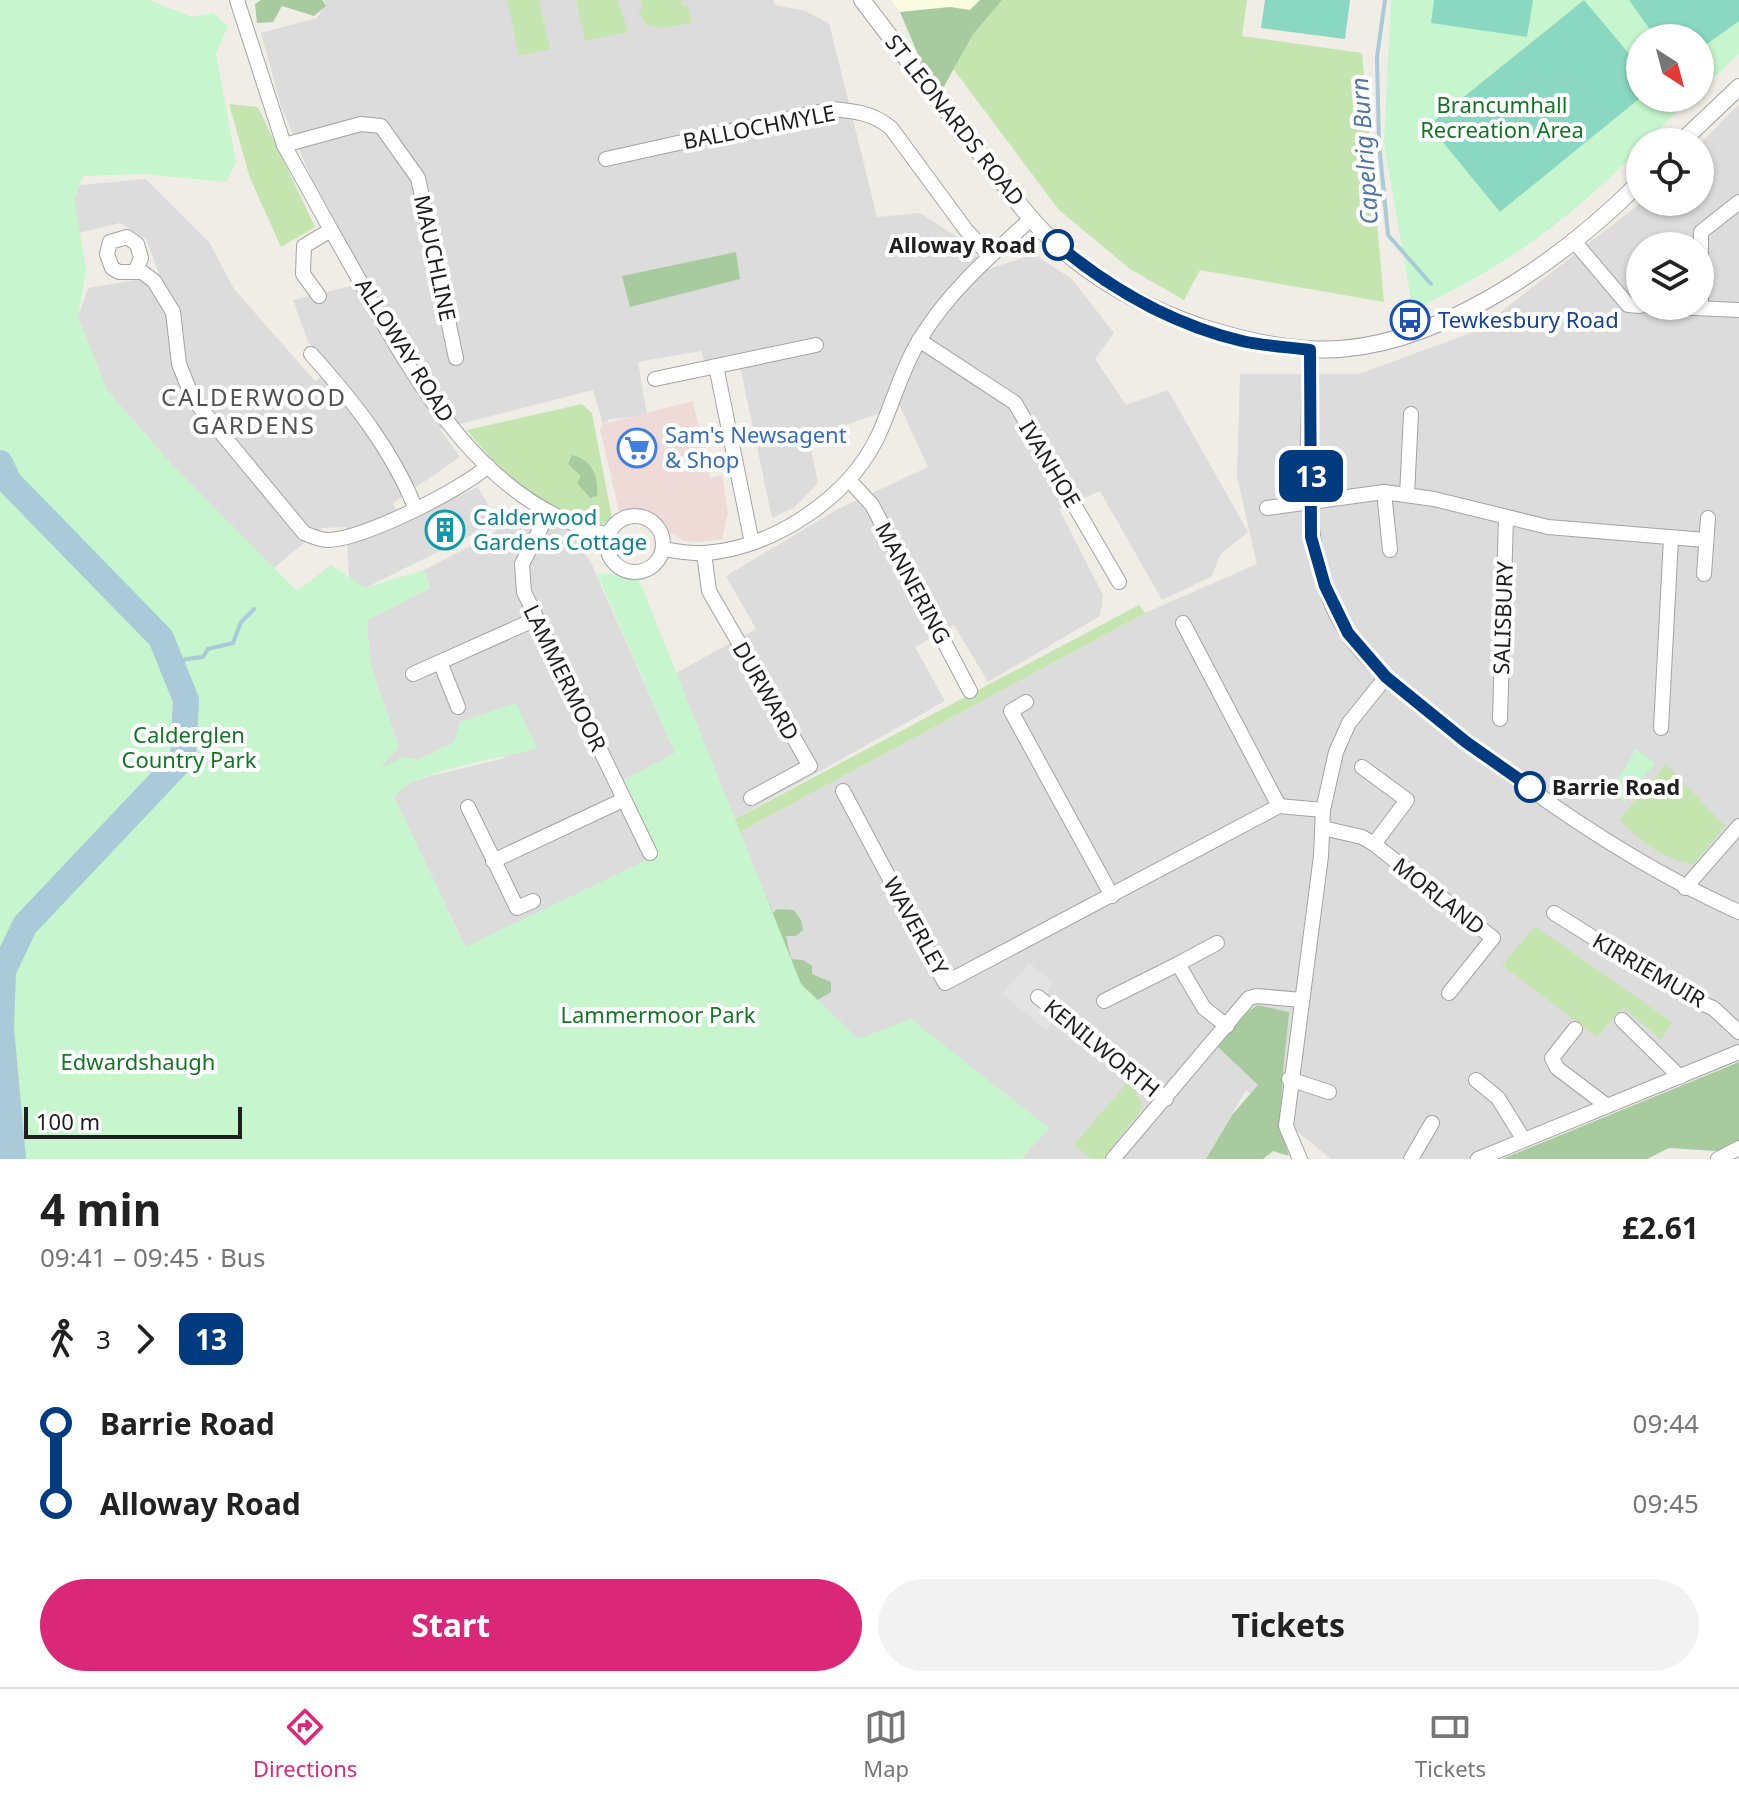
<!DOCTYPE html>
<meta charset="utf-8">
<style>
:root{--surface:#fff;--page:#f2f2f2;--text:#222;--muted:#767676;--line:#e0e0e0;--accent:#db2777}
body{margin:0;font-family:"Noto Sans",sans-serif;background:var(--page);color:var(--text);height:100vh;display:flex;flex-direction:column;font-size:30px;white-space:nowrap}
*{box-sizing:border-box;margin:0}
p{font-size:26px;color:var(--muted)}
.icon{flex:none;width:44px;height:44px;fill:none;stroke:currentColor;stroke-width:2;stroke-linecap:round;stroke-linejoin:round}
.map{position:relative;height:1159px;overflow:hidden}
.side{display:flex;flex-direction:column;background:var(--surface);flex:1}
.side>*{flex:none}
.badge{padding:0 16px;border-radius:12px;font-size:28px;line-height:52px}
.needle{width:52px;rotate:144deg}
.buttons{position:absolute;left:1626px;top:24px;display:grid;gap:16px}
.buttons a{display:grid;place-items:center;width:88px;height:88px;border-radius:50%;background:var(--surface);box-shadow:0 2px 6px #0004;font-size:40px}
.scale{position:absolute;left:24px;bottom:20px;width:218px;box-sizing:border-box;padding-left:8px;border:4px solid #1f1f1f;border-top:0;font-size:22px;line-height:28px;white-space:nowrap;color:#1f1f1f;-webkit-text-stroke:6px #fff;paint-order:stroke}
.map>.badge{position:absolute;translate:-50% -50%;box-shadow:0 0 0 4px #fff}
.legs{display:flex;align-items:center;gap:12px;height:88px;padding:0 40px;font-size:26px}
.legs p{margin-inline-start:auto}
.overview{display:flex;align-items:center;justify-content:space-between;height:136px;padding:0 40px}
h1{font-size:44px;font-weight:700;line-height:60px}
.primary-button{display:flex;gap:16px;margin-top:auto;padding:16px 40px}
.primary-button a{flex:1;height:92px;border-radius:48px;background:var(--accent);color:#fff;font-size:32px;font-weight:700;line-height:92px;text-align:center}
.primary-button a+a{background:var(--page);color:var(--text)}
ul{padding:0 40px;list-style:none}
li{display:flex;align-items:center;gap:28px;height:80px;font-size:30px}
li i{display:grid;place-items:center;width:12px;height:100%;margin:0 10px;background:currentColor}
li i::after{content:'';width:20px;height:20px;margin:-10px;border:6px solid;border-radius:50%;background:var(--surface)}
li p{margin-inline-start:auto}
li:first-child i{background:linear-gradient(#0000 50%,currentColor 0)}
li:last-child i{background:linear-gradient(currentColor 50%,#0000 0)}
.tabs{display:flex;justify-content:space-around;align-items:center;height:112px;border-top:2px solid var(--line);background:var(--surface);font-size:22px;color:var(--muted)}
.tabs a{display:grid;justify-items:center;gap:4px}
.tabs .active{color:var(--accent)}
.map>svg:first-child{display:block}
.residential{fill:#dddcdc;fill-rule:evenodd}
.commercial{fill:#eedad6}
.education{fill:#fafce1}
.grass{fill:#c5e5b0}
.forest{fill:#a7cb9e}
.park{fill:#c6f5ce}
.pitch{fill:#8ad8c1}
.parking{fill:#e3e3e3}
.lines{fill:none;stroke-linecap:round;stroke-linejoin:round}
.stream{stroke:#aacad9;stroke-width:4}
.river{stroke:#aacad9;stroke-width:26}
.minor-casing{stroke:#a3a3a3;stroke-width:16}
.tertiary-casing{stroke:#a3a3a3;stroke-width:18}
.minor{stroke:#fff;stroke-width:14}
.tertiary{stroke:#fff;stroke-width:16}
.line-1-casing{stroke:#fff;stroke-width:18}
.line-1{stroke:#003b80;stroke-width:12}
.stop-1-dot{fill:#fff;stroke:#003b80;stroke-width:4}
.labels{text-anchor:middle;stroke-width:8;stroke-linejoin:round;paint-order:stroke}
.park-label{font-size:22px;fill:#147526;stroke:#fff}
.street-label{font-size:22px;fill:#1f1f1f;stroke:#fff}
.stop-label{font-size:22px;font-weight:bold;fill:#1f1f1f;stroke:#fff;text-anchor:end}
.transit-label{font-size:22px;fill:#164399;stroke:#fff;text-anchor:start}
.shop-label{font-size:22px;fill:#366cbe;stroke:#fff;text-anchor:start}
.culture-label{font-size:22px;fill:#0d838f;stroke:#fff;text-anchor:start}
.water-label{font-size:24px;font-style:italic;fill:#5275a7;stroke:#fff}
.neighbourhood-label{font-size:24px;letter-spacing:2px;fill:#525252;stroke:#fff}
</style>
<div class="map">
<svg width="1739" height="1159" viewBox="0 0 1739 1159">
<rect width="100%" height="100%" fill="#efede6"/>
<g class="residential">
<path d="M324,0h449l2,5 30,6 24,12 48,194 43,-4 36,23 33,33 45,-15 38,25 42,54 -19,26 31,46 42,-15 80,142 -27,22 -10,23 -49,23 -62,-109 -41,18 44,86 -3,21 -112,66 -34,-57 -39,22 30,54 -210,118 -59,-146 80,-44 -30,-53 112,-67 90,-42 -28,-61 -91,32 9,45 -23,24 -23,11 -34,-161 -33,7 -4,-13 -63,11 9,53 -37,4 -7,5 -10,-34 -153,39 20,28 -67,46 10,21 75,-37 20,35 -133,66 -16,-11 -3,-50 -24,1 -48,40 -101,-102 -66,-76 -29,-73 10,-29 72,-12 -14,-37 -26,-16 -41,10 -5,-34 6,-14 66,-6 63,63 25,47 81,92 18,-12 -25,-27 -15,-42 75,-18 -58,-107 -29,-69 -20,-73 56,-15 8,-12z"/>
<path d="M1739,104v948l-83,34 -156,73h-169l-85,-69 -40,69h-184l26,-31 -190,-89 -57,-55 -61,-152 405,-219 112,-49 -20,-87 3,-103h119l117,-43 166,-129h58v-58zM1640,246h60v60h-60z"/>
<path d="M522,511l51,22 20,34 82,186 -18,102 -191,93 -72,-151 7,-10 25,-10 80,-19 -48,-26 -4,10 -36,18 -13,-3 -27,13 21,-23 -29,-84 -3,-43 63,-32 -6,-18 64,-33z"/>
</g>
<path class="commercial" d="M693,401l17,77 12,-3 6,37 -6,27 -21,3 -16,-1 -15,-8 -32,-24 -19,2 -19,-82 3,-5z"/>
<path class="education" d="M891,0h88l-9,10 -20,-3 -50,5z"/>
<g class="grass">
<path d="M507,0h32l11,49 -31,7z"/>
<path d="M576,0h42l10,32 -43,9z"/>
<path d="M640,0h42l1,7 5,-1 4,17 -29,5 -17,-3 -8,-14 4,-2z"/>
<path d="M989,0h258l-5,36 120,17 22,249 -184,-32 -16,30 -54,-31 -71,-59 -117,-156z"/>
<path d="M229,104l29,3 57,120 -34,20 -31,-69z"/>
<path d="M582,404l10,9 20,105 -10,7c-55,-13 -101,-51 -135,-95z"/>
<path d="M1139,605l6,8 -405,219 -5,-13z"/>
<path d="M1666,764l59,62 -32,39c-31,-7 -52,-23 -74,-45z"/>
<path d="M1535,926l137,96 -11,18 -38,-33 -26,30 -95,-72z"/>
<path d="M1127,1083l8,6 8,19 -40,51h-11l-18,-14z"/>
</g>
<g class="forest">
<path d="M261,0h61l4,6 -12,10 -32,-10 -9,16 -16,1 -2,-19z"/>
<path d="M980,0h22l-29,34 -36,65 -37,-87 50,-5 20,3z"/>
<path d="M736,252l4,27 -110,28 -8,-31z"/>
<path d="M572,455c20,4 27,22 25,41l-7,2 -13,-15 4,-7 -13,-12z"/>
<path d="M682,876l84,20 7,17 4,-4 17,1 7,10 2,10 -7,6h-10l5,23 12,1 9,6v8l19,8v10l-17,10z"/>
<path d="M1258,1005l31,7c-4,48 -14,98 0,144l-16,-5 -10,8h-57l26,-44 26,-30 -41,-39 26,-31z"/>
<path d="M1739,1062v80l-23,9 -47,-3 -22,11h-145z"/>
</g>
<g class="park">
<path d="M0,0h149l43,17 21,-4 15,13 -12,28 20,108 -10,20 -83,-8 -60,2 -9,23 12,70 -8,49 29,72 66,76 124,125 34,-26 34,23 59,-18 6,18 -63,32 3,43 29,84 -19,21 25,-11 13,3 36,-18 6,-20 56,-19 21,45c-35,11 -122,21 -143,48l71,151 192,-92 -34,-75 52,-27 -78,-180 41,4 163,407 57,55 53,-20 138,109 -28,31h-1021z"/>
<path d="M1391,0h348v54l-39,36v-52h-60v60h51l-45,44h-6v6c-72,73 -134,118 -227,162l-29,-167z"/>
<path d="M1636,749l19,14 -31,39 -13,-12z"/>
</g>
<g class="pitch">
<path d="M1265,0h85l-5,39 -84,-11z"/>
<path d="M1434,0h99l-6,37 -96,-14z"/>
<path d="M1584,0l56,67v31l-140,114 -71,-87z"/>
<path d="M1629,0h110v21l-39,28v-11h-44z"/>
</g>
<path class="parking" d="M1029,963l24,19 -6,12 17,15 -18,21 -44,-36z"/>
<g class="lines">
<g class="stream">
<path d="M1385,0l-8,57 2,86 9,92 43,49"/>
<path d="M173,668l13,-9 17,-2 5,-8 25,-6 8,-21 13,-13"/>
</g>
<path class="river" d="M0,463l9,19 152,156 25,62 -3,58 -158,167 -22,46 -2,58 12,130"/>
<g class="minor-casing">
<g id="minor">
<path d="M237,0l47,145 47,85 -27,16 -1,28 16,22"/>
<path d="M284,145l77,-21 20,2 37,52 38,180"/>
<path d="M606,159l226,-50c23,2 41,4 59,19l75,102 24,26"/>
<path d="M331,230c68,117 133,270 277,305"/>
<path d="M1573,240l55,65 12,1"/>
<path d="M136,270l5,-12 -4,-14 -10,-7 -17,5 -3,12 5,14 7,4h23l12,9 19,31 6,52 14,35 111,134c7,3 16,7 24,7 36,-1 133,-50 160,-74"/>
<path d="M1649,306l90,4"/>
<path d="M1701,308v-76l38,-30"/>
<path d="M919,340l96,63 104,179"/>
<path d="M1310,350c0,76 -10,160 14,234 5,16 14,35 23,49 22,33 57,58 88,83 93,76 194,147 304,196"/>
<path d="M311,354c42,47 80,94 104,153"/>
<path d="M716,366l36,177"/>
<path d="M655,379l161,-34"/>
<path d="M849,480l23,25 98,186"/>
<path d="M1384,492l6,58"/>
<path d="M1407,495l4,-81"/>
<path d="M1267,508l117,-16 50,7 114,28 157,13"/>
<path d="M549,512l-27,52 2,28 126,261"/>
<circle cx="635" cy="544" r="28"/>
<path d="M663,549c13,2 29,5 42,4 69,-5 145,-56 174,-119 14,-31 23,-66 41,-95 29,-48 71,-84 112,-121"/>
<path d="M704,553l5,38 101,175 -59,32"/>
<path d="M1704,574l4,-56"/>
<path d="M1183,623l96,183"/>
<path d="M440,662l18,45"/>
<path d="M413,674l123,-55"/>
<path d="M1026,702l-15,9 101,185"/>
<path d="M1500,719l6,-201"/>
<path d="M1661,728l10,-190"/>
<path d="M1362,767l45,33 -33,44"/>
<path d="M843,791l102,192 334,-177 44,4"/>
<path d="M468,807l49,101 16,-7"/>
<path d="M1323,828l39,9 12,7 119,94 -44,55"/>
<path d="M493,861l130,-61"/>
<path d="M1685,888l54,-62"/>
<path d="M1554,913l137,86 22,9 26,24"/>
<path d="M1178,964l39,-21"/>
<path d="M1038,997l128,102"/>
<path d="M1104,1001l74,-37 26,44 23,18"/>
<path d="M1622,1020l58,57"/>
<path d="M1575,1029l-23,29 5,10 49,37"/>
<path d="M1289,1079l40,13"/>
<path d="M1476,1080l22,18 26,42"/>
<path d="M1113,1159l136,-161 8,-2 45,4"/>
<path d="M1300,1159l-14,-33 35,-270 2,-46 13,-58 13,-29 37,-46"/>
<path d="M1411,1159l21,-36"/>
<path d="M1478,1159l261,-107"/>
<path d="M1718,1159l21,-11"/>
</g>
</g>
<g class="tertiary-casing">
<g id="tertiary">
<path d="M862,0c43,56 85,113 130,168 18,24 36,50 58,70 42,41 96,70 151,89 35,11 69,20 106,22 120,9 253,-87 333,-167"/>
<path d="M1681,142l58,-55"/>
</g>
</g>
<use href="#minor" class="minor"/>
<use href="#tertiary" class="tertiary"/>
</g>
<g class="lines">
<g class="line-1-casing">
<path id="line-1" d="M1058,245c53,44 116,80 184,96 22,5 46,6 68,9l1,187 14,49 23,47 38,44 80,65 64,45"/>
</g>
<use href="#line-1" class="line-1"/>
</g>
<defs>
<g id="bus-ring" transform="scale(2)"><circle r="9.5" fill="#fff" stroke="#1a4fb4" stroke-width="1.5"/><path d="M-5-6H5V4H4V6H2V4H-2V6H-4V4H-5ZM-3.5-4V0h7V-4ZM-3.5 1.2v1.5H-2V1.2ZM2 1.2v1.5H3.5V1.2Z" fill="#1a4fb4"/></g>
<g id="supermarket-ring" transform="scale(2)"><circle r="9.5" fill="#fff" stroke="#3f7fe0" stroke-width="1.5"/><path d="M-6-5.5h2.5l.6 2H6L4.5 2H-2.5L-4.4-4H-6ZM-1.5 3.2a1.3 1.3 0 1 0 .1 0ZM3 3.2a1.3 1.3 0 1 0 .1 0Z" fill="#3f7fe0"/></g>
<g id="building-ring" transform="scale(2)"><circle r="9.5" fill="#fff" stroke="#0f9aa8" stroke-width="1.5"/><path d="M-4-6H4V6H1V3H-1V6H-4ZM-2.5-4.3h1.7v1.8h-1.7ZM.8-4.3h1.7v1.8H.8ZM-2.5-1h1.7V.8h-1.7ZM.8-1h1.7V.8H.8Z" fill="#0f9aa8"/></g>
</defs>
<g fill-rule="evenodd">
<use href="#bus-ring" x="1410" y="320"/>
<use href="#supermarket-ring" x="637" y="448"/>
<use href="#building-ring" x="445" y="530"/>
</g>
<g class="stop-1-dot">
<circle cx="1058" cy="245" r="14"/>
<circle cx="1530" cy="787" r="14"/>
</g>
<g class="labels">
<g class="park-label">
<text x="1502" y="113">Brancumhall<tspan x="1502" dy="25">Recreation Area</tspan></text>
<text x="189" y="743">Calderglen<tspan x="189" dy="25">Country Park</tspan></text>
<text x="658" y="1023">Lammermoor Park</text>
<text x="138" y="1070">Edwardshaugh</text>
</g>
<g class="street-label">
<text transform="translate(955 120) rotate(52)" y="8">ST LEONARDS ROAD</text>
<text transform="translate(759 127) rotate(-11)" y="8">BALLOCHMYLE</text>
<text transform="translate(435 258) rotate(78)" y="8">MAUCHLINE</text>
<text transform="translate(405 350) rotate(58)" y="8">ALLOWAY ROAD</text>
<text transform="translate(1050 464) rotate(59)" y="8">IVANHOE</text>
<text transform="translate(913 583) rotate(62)" y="8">MANNERING</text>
<text transform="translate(1503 618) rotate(-88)" y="8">SALISBURY</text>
<text transform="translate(565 678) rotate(64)" y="8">LAMMERMOOR</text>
<text transform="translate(766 691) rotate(60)" y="8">DURWARD</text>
<text transform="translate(1439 896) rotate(38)" y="8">MORLAND</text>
<text transform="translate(916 926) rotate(61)" y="8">WAVERLEY</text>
<text transform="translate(1649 970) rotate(30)" y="8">KIRRIEMUIR</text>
<text transform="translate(1102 1048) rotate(39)" y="8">KENILWORTH</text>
</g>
<g class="stop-label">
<text x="1036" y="253">Alloway Road</text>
<text x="1552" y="795" text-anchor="start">Barrie Road</text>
</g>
<g class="transit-label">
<text x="1438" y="328">Tewkesbury Road</text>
</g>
<g class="shop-label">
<text x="665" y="443">Sam's Newsagent<tspan x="665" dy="25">&amp; Shop</tspan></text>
</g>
<g class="culture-label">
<text x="473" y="525">Calderwood<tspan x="473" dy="25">Gardens Cottage</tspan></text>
</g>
<g class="water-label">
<text transform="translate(1365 151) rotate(-94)" y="8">Capelrig Burn</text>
</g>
<g class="neighbourhood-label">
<text x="254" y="406">CALDERWOOD<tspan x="254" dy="28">GARDENS</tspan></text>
</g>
</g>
</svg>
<div class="buttons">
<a><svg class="needle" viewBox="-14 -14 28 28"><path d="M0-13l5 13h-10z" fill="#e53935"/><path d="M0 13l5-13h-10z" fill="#767676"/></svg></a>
<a><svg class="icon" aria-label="locate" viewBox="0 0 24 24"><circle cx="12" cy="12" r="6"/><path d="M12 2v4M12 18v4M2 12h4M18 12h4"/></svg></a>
<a><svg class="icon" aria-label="layers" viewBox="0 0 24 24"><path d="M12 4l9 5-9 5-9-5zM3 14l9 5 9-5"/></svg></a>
</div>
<div class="scale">100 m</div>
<b class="badge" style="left:1311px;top:476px;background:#003b80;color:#fff">13</b>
</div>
<section class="side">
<div class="overview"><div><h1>4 min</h1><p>09:41 – 09:45 · Bus</p></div><b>£2.61</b></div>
<div class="legs"><svg class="icon" aria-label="walk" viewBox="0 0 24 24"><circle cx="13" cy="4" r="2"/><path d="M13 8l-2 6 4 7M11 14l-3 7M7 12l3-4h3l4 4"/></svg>3<svg class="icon" aria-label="forward" viewBox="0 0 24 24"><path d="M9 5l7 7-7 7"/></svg><b class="badge" style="background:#003b80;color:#fff">13</b></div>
<ul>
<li><i style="color:#003b80"></i><b>Barrie Road</b><p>09:44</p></li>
<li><i style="color:#003b80"></i><b>Alloway Road</b><p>09:45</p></li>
</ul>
<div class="primary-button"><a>Start</a><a>Tickets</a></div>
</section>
<nav class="tabs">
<a class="active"><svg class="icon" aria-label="directions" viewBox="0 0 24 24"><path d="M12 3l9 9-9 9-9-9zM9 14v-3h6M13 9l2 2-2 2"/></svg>Directions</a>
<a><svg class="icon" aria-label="map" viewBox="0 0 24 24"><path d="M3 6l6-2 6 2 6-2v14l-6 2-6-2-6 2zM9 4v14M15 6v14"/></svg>Map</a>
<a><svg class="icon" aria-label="tickets" viewBox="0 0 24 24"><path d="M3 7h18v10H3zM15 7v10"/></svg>Tickets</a>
</nav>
